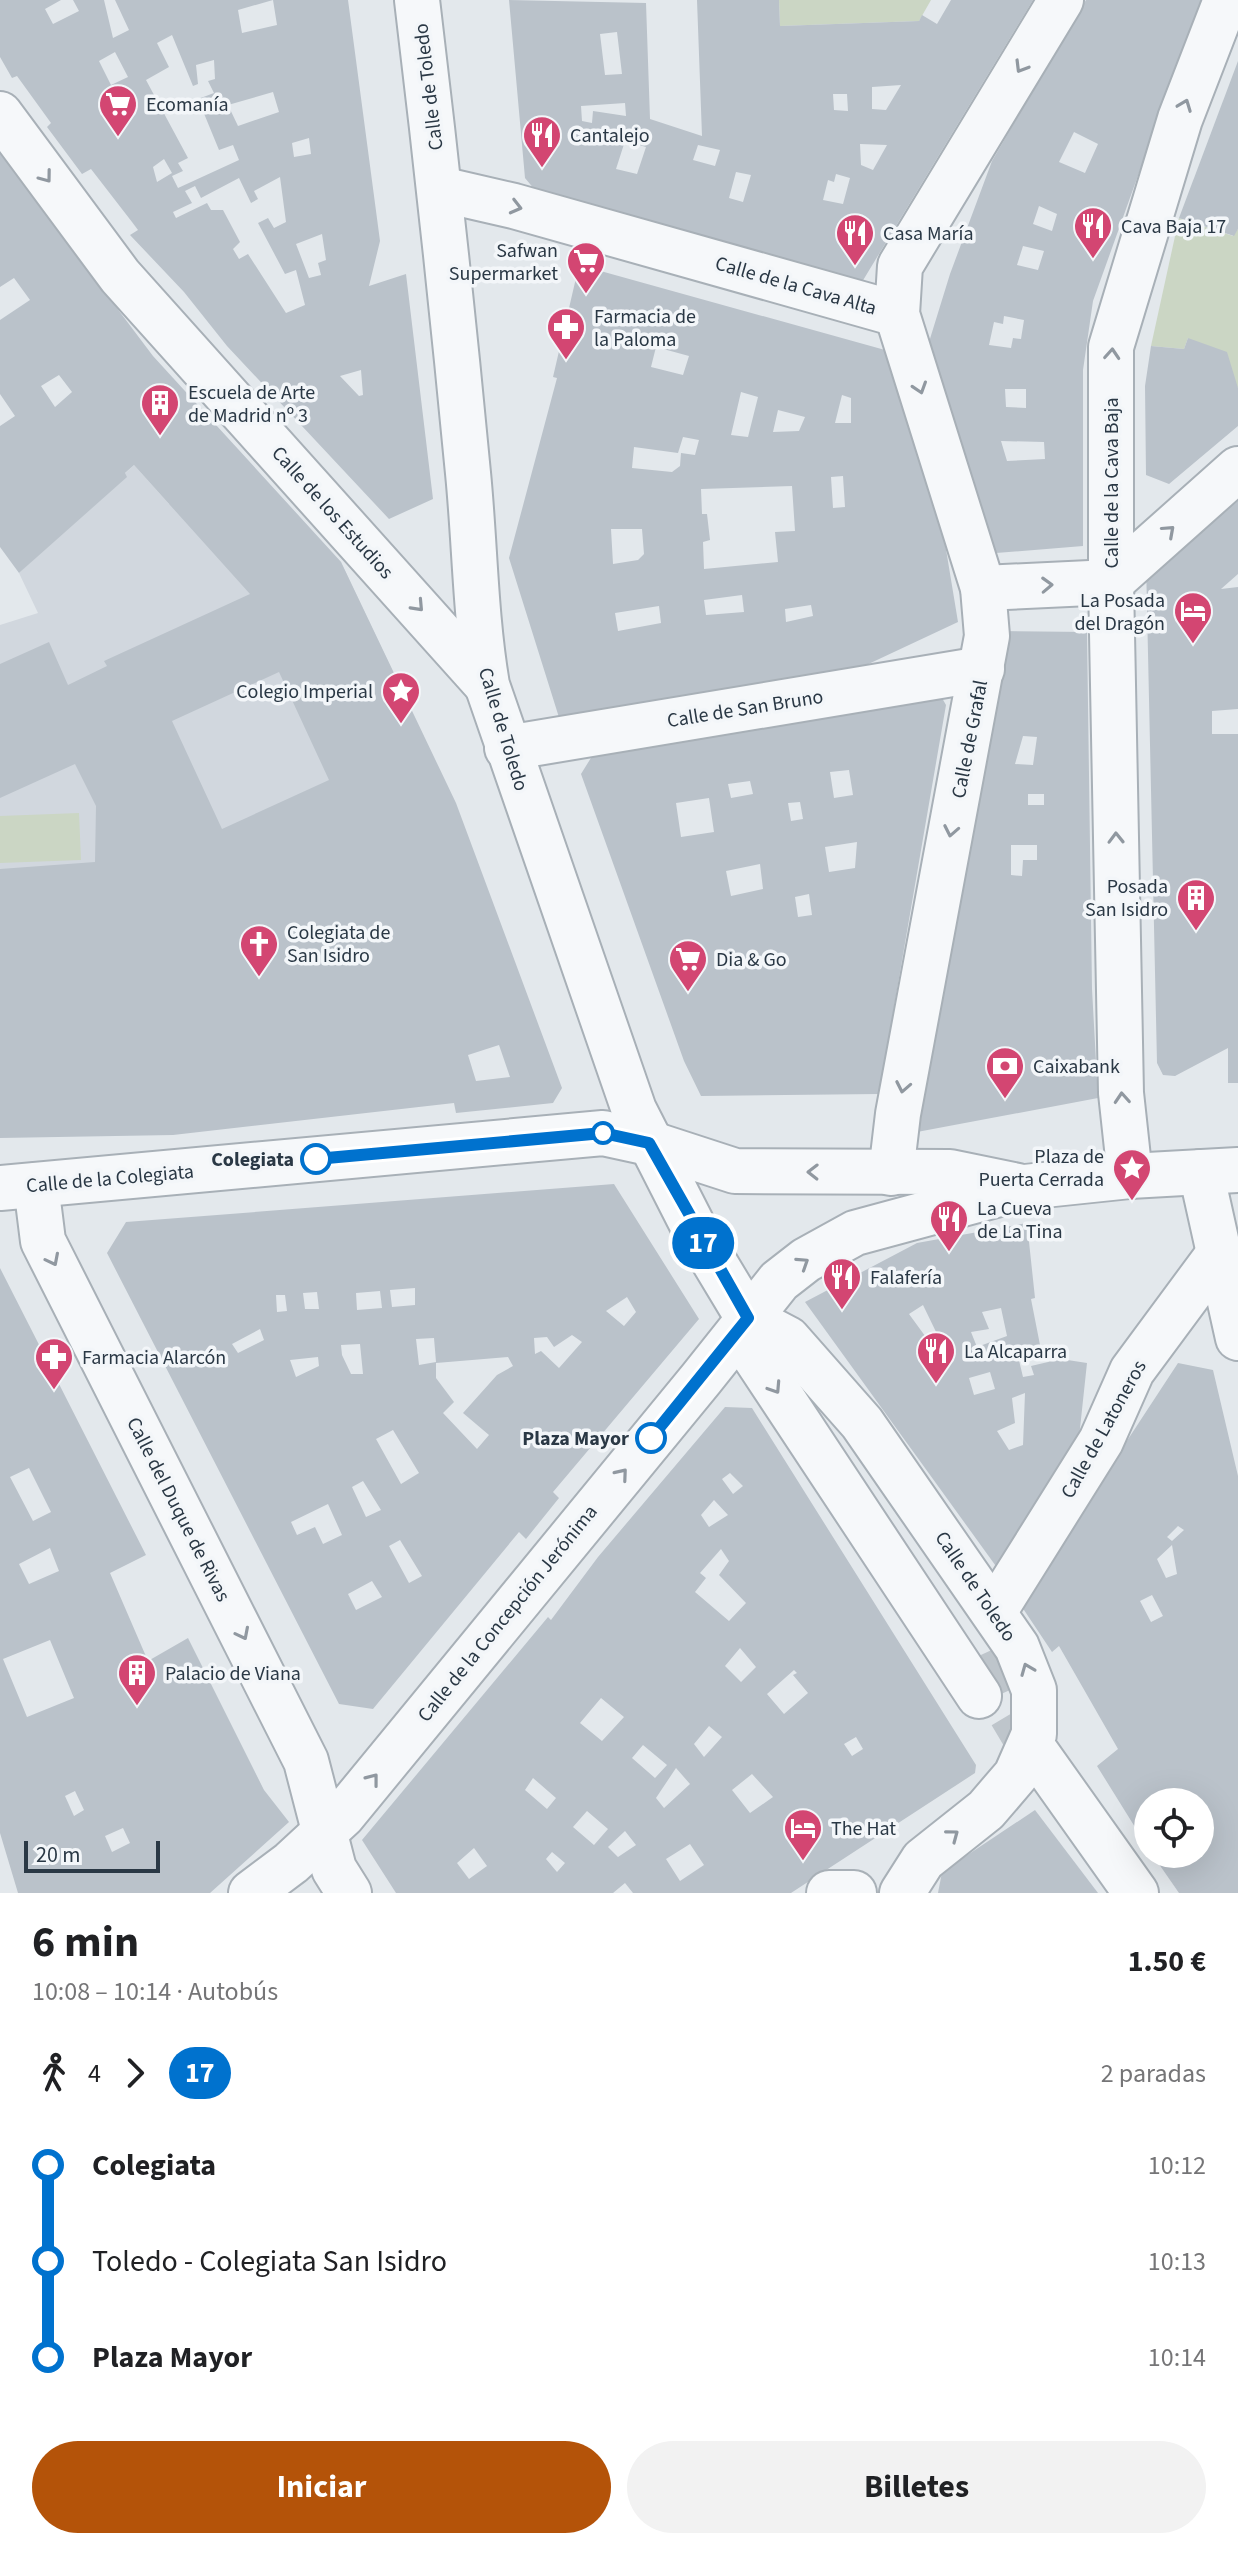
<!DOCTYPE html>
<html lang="es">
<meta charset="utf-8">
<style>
:root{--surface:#fff;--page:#f2f2f2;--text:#202124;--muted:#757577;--accent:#b45309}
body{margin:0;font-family:"Source Sans 3",sans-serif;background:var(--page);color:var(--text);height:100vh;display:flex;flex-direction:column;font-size:30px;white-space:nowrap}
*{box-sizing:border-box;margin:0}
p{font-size:26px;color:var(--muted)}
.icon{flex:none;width:44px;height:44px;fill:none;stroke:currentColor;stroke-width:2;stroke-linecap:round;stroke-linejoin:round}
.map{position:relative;height:1893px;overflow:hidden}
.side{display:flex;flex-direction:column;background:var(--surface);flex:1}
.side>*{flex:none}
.badge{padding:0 16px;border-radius:26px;font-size:28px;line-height:52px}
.fabs{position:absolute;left:1134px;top:1788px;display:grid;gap:16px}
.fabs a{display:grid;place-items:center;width:80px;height:80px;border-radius:50%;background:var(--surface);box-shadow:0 8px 32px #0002;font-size:40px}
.scale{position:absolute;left:24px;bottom:20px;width:136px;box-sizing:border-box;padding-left:8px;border:4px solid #2a3845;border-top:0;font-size:22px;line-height:28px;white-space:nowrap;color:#2a3845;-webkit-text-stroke:6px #f3f6f9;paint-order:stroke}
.map>.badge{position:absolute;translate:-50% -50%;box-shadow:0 0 0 4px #fff}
.legs{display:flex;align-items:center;gap:12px;height:88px;padding:0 32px;font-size:26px}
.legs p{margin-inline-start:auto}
.summary{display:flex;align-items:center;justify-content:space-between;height:136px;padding:0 32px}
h1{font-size:44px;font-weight:700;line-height:60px}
.action{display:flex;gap:16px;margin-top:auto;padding:16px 32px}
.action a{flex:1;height:92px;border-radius:48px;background:var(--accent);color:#fff;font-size:32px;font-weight:700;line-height:92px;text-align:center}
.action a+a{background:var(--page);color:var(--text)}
ul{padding:0 32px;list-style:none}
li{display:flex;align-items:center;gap:28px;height:96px;font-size:30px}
li i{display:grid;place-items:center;width:12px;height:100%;margin:0 10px;background:currentColor}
li i::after{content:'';width:20px;height:20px;margin:-10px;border:6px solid;border-radius:50%;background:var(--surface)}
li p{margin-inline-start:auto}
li:first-child i{background:linear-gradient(#0000 50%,currentColor 0)}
li:last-child i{background:linear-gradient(currentColor 50%,#0000 0)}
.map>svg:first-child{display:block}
.built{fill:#d1d7de}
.green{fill:#cbd6c4}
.building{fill:#bac2ca;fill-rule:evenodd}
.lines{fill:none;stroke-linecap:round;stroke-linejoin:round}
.minor-tunnel{stroke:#bec5cb;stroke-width:44;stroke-dasharray:44 22;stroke-linecap:butt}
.minor-casing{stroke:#a8b0b7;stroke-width:48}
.minor{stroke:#f6f8fa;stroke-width:44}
.oneway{stroke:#9098a0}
.line-1-casing{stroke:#fff;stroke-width:18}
.line-1{stroke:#0072ce;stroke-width:12}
.stop-1-dot{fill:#fff;stroke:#0072ce;stroke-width:4}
.labels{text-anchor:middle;stroke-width:7;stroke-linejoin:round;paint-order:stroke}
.street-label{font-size:20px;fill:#2a3845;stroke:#f3f6f9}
.poi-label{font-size:20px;fill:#2a3845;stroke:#f3f6f9;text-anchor:start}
.stop-label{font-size:20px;font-weight:bold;fill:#2a3845;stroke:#f3f6f9;text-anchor:end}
</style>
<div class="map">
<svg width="1238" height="1893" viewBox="0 0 1238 1893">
<rect width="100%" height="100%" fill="#e3e8ec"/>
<path class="built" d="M234,445l107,117 114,241 -237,80 -218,-14v-244l38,-12 -19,-40 115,-108 35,39z"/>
<g class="green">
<path d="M779,0h152l-12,21 -139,5z"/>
<path d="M1179,218l54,18 5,-7v159l-50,-50 -4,11 -33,-3z"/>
<path d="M79,813l2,47 -81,3v-47z"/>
</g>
<g class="building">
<path d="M0,0h61l-16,9 8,15 26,-13 -6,-11h31l9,38 16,-8 -14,-30h158l-35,10 4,23 35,-8 -4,-25h75l32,241 -11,45 37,-12 27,225 -44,20 -162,-173 -43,-54 -54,-57 8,-5 -6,-8 -41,-53 -9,5 -35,-47 4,-4 -34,-47 -5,2 -12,-21zM172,35l21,51 5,-2 -2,-19 18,-5 1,19 -7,2 6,12 -16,6 21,51 14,-5 6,15 -61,28 -6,-12 11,-5 -5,-8 10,-5 -42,-78 23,-13 -12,-24zM115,52l13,25 -17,8 -12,-24zM273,92l6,20 -41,14 -10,-21zM309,138l2,16 -17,3 -2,-14zM164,159l8,14 -15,9 -4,-15zM280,177l6,45 -12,6 -6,-10 -10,5 27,51 11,-4 9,35 -19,8 -38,-59 -9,5 -6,-10 7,-7 -17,-32h-12l-4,-7 -31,15 -3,-6 19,-9 -7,-12 10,-5 6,12 38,-20 12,25 7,-4 -4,-8zM322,234l4,26 -8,3 3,12 -12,3 -13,-34zM361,370l2,25 -4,1 -19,-20z"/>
<path d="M509,0l137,3 4,116 52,17 -5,-136h82l1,26 139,-5 3,-6 15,9 14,-24h82l-171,282 -327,-92 -10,-12zM617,32l5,42 -17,1 -5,-41zM901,85l-15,25 -14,-1v-22zM833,94h14l1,17 -14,-1zM625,103l1,13 -33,-5 -1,12 -10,-2 -1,-15zM625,141l21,6 -9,27 -21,-5zM860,144l27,1 -14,25 -12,-5zM698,145l22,5 -5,16 -22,-6zM736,172l15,3 -8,27 -14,-4zM836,174l14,4 -7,26 -20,-4 5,-20 6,2z"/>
<path d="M1086,0h115l-108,301 -10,69v176l-87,7 -67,-211 21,-68 42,-113zM1074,132l24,12 -13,29 -26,-11zM1039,206l18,8 -5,17 -19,-7zM1023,246l21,5 -6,19 -21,-5zM1004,316l20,4 -3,19 -8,-1 -2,10 -22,-3 5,-23 9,2zM1005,389h21v19l-20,-1zM1001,441l43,1 1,17 -38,2z"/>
<path d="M1238,61v168l-4,7 -55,-18z"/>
<path d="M0,153l153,203 188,206 115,241 106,285 -9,15 -97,10 -2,-10 -281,32 -173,3v-269l95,-7 1,-56 -21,-42 -75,34v-134l49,-22 19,43 39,-19 -3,-5 146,-67 -116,-129 -9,8 2,4 -108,96 -19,-26v-121l15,-10 -15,-22v-74l30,-20 -16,-22 -14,9zM59,375l13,17 -17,15 -14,-21zM279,672l50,108 -107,49 -50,-108zM499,1045l11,32 -34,4 -8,-26z"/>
<path d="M579,265l306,85 52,169h4l17,103 -113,53 -283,52 -53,-169 48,-180 -4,-1zM656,347l33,9 -6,19 -32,-8zM741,392l17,5 -10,40 -17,-2zM842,395l9,3v25h-16zM778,410l27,7 -6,14 -26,1zM683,437l16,3 -4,15 -14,-2 -1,13 -8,6 -40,-4 2,-21 44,6zM843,476l2,31 -12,1 -2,-31zM792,486l3,45 -20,1 3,30 -74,7 -1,-27 7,-2 -3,-26h-5l-1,-25zM611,529h31l2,25 -6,6 -25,4zM742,595l2,17 -38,3 -2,-15zM811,605l2,11 -27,6 -1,-13zM659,606l2,17 -43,8 -3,-18z"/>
<path d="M1188,338l39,14 11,36v38l-69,58 -23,-9 -1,-89 6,-40 33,3z"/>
<path d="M1238,483v91l-17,15 17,-2v122l-26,2v23h26v349h-10v-35l-53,28 -12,-1 -6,-12 -11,-501z"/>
<path d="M1000,631l87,1 5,357 6,109 -181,34zM1023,736l14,1 -4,28 -18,-1zM1028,794h16v11h-16zM1011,845h26v15h-14l-1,16 -11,-1z"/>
<path d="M942,698l4,7 -67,389 -178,2 -17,-35 -103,-287 13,-21zM849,770l4,25 -19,3 -4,-26zM750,781l3,13 -22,4 -3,-14zM709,798l5,34 -33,5 -5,-34zM800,802l3,17 -12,2 -3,-18zM857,842l-2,26 -26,4 -4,-25zM760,864l3,25 -32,7 -5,-25zM809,894l3,21 -14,2 -3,-20z"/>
<path d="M614,1184l85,135 -146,173 6,6 -33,41 -7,-7 -146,177 -34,-5 -232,-451 19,-31zM415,1288v17l-23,2 -2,-17zM380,1291l2,17 -25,2 -1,-17zM317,1292l2,17h-14l-2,-16zM276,1295h9l2,16 -10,1zM627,1297l9,15 -12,14 -18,-15zM260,1329l4,11 -26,13 -6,-9zM572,1335l10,7 -23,26 -18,-17 -6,3 -1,-16 13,-1 7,10zM434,1338l2,24 -17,3 -3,-26zM360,1344l3,30h-12l-9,-19 -1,-10zM318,1357l1,9 -23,11 -6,-17zM508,1357l5,9 -16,9 -34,38 26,22 -12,14 -34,-36 11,-11 -18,-24v-15zM393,1430l26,43 -18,11 -25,-45zM363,1481l18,29 -15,7 -14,-30zM328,1504l14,31 -19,9 -8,-17 -18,8 -6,-13zM400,1540l22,36 -13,7 -20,-37zM372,1581l10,16 -26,13 -8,-16z"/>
<path d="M1027,1223l8,75 -4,1 9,46 -24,3 7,29 11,-2 -3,-9 30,-7 26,4 -9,84 -80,122 -193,-267 112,-59zM923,1305l15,31 -10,4 -19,-26zM1001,1308l6,28 -30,11 -6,-15 18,-3 -7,-17zM990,1372l5,17 -21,6 -5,-17zM1025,1393l-2,52 -14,5 -12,-19 18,-8 -3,-25z"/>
<path d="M0,1268l146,287 -36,18 38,88 40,-23 76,152 25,32 -79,71h-192l-18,-60zM29,1468l22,44 -18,9 -23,-44zM50,1548l9,23 -30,13 -10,-20zM50,1640l24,58 -47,19 -24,-58zM75,1791l9,19 -10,6 -9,-20zM123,1828l7,15 -18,9 -7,-16z"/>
<path d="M1178,1363l35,7 25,106v417h-59l-27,-39h48v-52h-52v46l-51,-82 21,-17 -59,-103 -7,6 -32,-48zM1178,1526l6,4 -12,11 -5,-4zM1172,1545l5,29 -11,4 -9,-19zM1152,1595l11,21 -12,6 -11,-21z"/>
<path d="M725,1407l27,1 224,357 -1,8 -184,120h-158l-8,-10 -12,10h-217l-34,-53 186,-223 3,3 47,-63zM730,1473l13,13 -10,8 -11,-15zM714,1500l14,15 -19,12 -8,-12zM721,1549l8,12 -10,14 27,28 -17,18 -34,-29 11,-14 -6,-5zM740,1648l16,19 -15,15 -16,-16zM794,1670l3,3 -4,2 15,18 -24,21 -17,-20zM601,1698l23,19 -22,24 -22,-18zM709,1726l13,11 -18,20 -10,-13zM856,1737l7,12 -11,7 -8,-12zM643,1745l24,20 -12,13 -23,-20zM676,1768l14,16 -26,24 -8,-10zM752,1774l21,23 -23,16 -18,-23zM533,1778l23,20 -9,11 -22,-19zM587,1811l21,18 -14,16 -21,-18zM625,1831l11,14 -18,12 -10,-10zM690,1844l14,21 -24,16 -14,-22zM474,1848l13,18 -18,13 -12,-16zM552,1852l13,11 -8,9 -11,-13z"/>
<path d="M1035,1810l63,83h-160l4,-21z"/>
</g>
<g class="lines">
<path class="minor-tunnel" d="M983,1654l27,59 32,54"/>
<g class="minor-casing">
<g id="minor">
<path d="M417,0c19,157 36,315 51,473 7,71 7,141 19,212l147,425 61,120 53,88 3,33 228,345"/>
<path d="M0,114l120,162 366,408"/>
<path d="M440,189l74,17 383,108"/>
<path d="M983,588l128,-6 127,-113"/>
<path d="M507,748l475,-79"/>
<path d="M1201,1172l37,166"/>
<path d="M891,1173l7,-59 89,-478 -4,-48 -86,-274 3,-48 161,-266"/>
<path d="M1130,1176l-9,-83 -10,-511v-235l69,-228 46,-119"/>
<path d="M36,1185l7,56 263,520 28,108 15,24"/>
<path d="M0,1188l603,-55 46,10 86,28 215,1 68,14"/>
<path d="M748,1318l40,21 74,84 155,224 17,43v44l-18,41 -30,35 -63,50 -21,33"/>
<path d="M994,1612l107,-171 31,-70 88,-119"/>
<path d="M1031,1745l105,148"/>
<path d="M251,1893l40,-30 52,-48 358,-436 78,-98 27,-21 49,-27 170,-46 105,-11 108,-6"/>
<path d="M829,1893h25"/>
</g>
</g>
<use href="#minor" class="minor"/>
</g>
<defs><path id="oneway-chevron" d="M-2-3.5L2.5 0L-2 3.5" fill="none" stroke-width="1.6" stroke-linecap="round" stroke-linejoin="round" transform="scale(2)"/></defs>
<g class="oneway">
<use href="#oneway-chevron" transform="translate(1021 67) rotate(121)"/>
<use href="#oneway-chevron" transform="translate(1185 105) rotate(-69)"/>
<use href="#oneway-chevron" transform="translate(46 177) rotate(53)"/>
<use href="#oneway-chevron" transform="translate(516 207) rotate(14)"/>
<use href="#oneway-chevron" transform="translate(1112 354) rotate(-86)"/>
<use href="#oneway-chevron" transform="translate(920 388) rotate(72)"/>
<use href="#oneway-chevron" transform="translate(1169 531) rotate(-42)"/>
<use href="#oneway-chevron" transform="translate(1047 585) rotate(-2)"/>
<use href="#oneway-chevron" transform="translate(418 606) rotate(47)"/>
<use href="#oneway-chevron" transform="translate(951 831) rotate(101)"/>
<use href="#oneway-chevron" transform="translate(1116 838) rotate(-91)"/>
<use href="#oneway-chevron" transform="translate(903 1087) rotate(101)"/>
<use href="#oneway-chevron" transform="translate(1122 1098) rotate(-94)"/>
<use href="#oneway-chevron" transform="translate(813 1172) rotate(-179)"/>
<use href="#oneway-chevron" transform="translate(53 1260) rotate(63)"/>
<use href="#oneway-chevron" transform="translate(803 1263) rotate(-33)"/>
<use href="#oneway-chevron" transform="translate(775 1388) rotate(57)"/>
<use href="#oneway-chevron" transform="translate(622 1474) rotate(-50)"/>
<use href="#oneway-chevron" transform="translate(243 1634) rotate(63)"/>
<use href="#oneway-chevron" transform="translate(1027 1669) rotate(-112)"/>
<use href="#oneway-chevron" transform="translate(373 1779) rotate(-52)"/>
<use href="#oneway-chevron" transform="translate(953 1835) rotate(-37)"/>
</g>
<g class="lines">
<g class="line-1-casing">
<path id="line-1" d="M316,1159l287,-26 46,10 99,175 -97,120"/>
</g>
<use href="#line-1" class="line-1"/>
</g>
<defs>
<g id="supermarket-pin" transform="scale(2)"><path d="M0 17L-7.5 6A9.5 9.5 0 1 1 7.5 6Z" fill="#d34672" stroke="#f3f6f9"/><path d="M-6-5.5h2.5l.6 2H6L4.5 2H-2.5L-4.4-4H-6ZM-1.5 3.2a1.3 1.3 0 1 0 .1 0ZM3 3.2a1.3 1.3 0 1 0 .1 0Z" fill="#fff"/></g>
<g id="restaurant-pin" transform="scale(2)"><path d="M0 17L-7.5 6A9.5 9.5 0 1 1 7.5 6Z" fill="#d34672" stroke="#f3f6f9"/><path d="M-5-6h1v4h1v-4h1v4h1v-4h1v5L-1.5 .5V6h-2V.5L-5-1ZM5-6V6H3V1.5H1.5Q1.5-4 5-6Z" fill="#fff"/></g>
<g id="pharmacy-pin" transform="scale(2)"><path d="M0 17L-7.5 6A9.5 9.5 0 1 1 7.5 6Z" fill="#d34672" stroke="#f3f6f9"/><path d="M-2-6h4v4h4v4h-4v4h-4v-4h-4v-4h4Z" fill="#fff"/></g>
<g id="building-pin" transform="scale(2)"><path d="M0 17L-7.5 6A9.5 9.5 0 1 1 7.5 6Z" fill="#d34672" stroke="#f3f6f9"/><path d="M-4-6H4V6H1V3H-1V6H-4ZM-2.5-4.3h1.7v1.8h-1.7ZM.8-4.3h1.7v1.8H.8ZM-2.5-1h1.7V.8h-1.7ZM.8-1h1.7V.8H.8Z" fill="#fff"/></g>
<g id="hotel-pin" transform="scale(2)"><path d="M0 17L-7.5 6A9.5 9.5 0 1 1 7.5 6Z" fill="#d34672" stroke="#f3f6f9"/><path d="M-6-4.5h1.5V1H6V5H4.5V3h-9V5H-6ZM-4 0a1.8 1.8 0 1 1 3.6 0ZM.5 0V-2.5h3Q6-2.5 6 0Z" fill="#fff"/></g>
<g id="sight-pin" transform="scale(2)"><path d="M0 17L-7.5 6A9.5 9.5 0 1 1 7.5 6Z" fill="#d34672" stroke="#f3f6f9"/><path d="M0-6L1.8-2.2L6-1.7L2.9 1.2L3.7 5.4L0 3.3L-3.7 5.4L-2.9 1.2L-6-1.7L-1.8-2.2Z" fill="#fff"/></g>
<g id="church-pin" transform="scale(2)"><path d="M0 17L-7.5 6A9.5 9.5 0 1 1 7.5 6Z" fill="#d34672" stroke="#f3f6f9"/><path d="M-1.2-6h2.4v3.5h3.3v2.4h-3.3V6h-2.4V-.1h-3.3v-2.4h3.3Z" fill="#fff"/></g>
<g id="bank-pin" transform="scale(2)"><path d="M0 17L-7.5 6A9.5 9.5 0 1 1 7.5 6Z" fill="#d34672" stroke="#f3f6f9"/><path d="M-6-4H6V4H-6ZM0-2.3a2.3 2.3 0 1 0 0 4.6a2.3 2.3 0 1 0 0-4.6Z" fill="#fff"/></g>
</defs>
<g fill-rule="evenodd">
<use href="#supermarket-pin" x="118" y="104"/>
<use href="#restaurant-pin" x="542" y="135"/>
<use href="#restaurant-pin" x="1093" y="226"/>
<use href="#restaurant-pin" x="855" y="233"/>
<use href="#supermarket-pin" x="586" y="261"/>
<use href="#pharmacy-pin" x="566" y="327"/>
<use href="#building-pin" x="160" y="403"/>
<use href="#hotel-pin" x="1193" y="611"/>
<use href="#sight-pin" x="401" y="691"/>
<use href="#building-pin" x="1196" y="898"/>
<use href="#church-pin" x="259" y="944"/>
<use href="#supermarket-pin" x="688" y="959"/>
<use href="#bank-pin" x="1005" y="1066"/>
<use href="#sight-pin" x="1132" y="1168"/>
<use href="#restaurant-pin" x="949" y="1219"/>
<use href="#restaurant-pin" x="842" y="1277"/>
<use href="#restaurant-pin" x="936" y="1351"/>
<use href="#pharmacy-pin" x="54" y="1357"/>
<use href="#building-pin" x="137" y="1673"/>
<use href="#hotel-pin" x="803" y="1828"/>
</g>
<g class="stop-1-dot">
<circle cx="603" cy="1133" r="10"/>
<circle cx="316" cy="1159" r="14"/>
<circle cx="651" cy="1438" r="14"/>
</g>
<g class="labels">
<g class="street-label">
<text transform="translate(428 87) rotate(-97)" y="7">Calle de Toledo</text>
<text transform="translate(796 285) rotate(16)" y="7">Calle de la Cava Alta</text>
<text transform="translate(1111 483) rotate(-90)" y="7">Calle de la Cava Baja</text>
<text transform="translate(333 512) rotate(48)" y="7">Calle de los Estudios</text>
<text transform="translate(745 708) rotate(-9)" y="7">Calle de San Bruno</text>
<text transform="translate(504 729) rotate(73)" y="7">Calle de Toledo</text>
<text transform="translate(969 739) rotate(-79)" y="7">Calle de Grafal</text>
<text transform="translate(110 1178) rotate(-5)" y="7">Calle de la Colegiata</text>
<text transform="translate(1103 1429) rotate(-61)" y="7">Calle de Latoneros</text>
<text transform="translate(179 1509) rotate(63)" y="7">Calle del Duque de Rivas</text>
<text transform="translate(976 1586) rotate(56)" y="7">Calle de Toledo</text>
<text transform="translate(507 1613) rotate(-51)" y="7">Calle de la Concepción Jerónima</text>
</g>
<g class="poi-label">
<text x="146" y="111">Ecomanía</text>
<text x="570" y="142">Cantalejo</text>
<text x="1121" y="233">Cava Baja 17</text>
<text x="883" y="240">Casa María</text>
<text x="558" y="257" text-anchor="end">Safwan<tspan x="558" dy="23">Supermarket</tspan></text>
<text x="594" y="323">Farmacia de<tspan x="594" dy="23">la Paloma</tspan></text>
<text x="188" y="399">Escuela de Arte<tspan x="188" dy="23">de Madrid nº 3</tspan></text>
<text x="1165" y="607" text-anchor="end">La Posada<tspan x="1165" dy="23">del Dragón</tspan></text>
<text x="373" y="698" text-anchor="end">Colegio Imperial</text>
<text x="1168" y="893" text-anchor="end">Posada<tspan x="1168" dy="23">San Isidro</tspan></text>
<text x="287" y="939">Colegiata de<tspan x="287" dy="23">San Isidro</tspan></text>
<text x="716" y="966">Dia &amp; Go</text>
<text x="1033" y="1073">Caixabank</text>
<text x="1104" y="1163" text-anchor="end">Plaza de<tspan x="1104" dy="23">Puerta Cerrada</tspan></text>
<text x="977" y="1215">La Cueva<tspan x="977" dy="23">de La Tina</tspan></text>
<text x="870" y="1284">Falafería</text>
<text x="964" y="1358">La Alcaparra</text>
<text x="82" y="1364">Farmacia Alarcón</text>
<text x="165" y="1680">Palacio de Viana</text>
<text x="831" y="1835">The Hat</text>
</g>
<g class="stop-label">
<text x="294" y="1166">Colegiata</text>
<text x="629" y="1445">Plaza Mayor</text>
</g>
</g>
</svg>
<div class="fabs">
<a><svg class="icon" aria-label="locate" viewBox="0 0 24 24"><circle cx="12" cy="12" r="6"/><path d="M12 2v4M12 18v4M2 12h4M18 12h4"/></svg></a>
</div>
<div class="scale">20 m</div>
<b class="badge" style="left:703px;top:1243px;background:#0072ce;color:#fff">17</b>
</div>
<section class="side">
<div class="summary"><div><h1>6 min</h1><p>10:08 – 10:14 · Autobús</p></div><b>1.50 €</b></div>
<div class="legs"><svg class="icon" aria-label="walk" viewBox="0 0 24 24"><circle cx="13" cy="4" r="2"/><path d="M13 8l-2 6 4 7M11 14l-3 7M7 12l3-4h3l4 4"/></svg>4<svg class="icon" aria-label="forward" viewBox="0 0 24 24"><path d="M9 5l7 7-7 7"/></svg><b class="badge" style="background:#0072ce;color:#fff">17</b><p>2 paradas</p></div>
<ul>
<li><i style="color:#0072ce"></i><b>Colegiata</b><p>10:12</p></li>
<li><i style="color:#0072ce"></i><span>Toledo - Colegiata San Isidro</span><p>10:13</p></li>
<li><i style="color:#0072ce"></i><b>Plaza Mayor</b><p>10:14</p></li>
</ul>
<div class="action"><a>Iniciar</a><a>Billetes</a></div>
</section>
